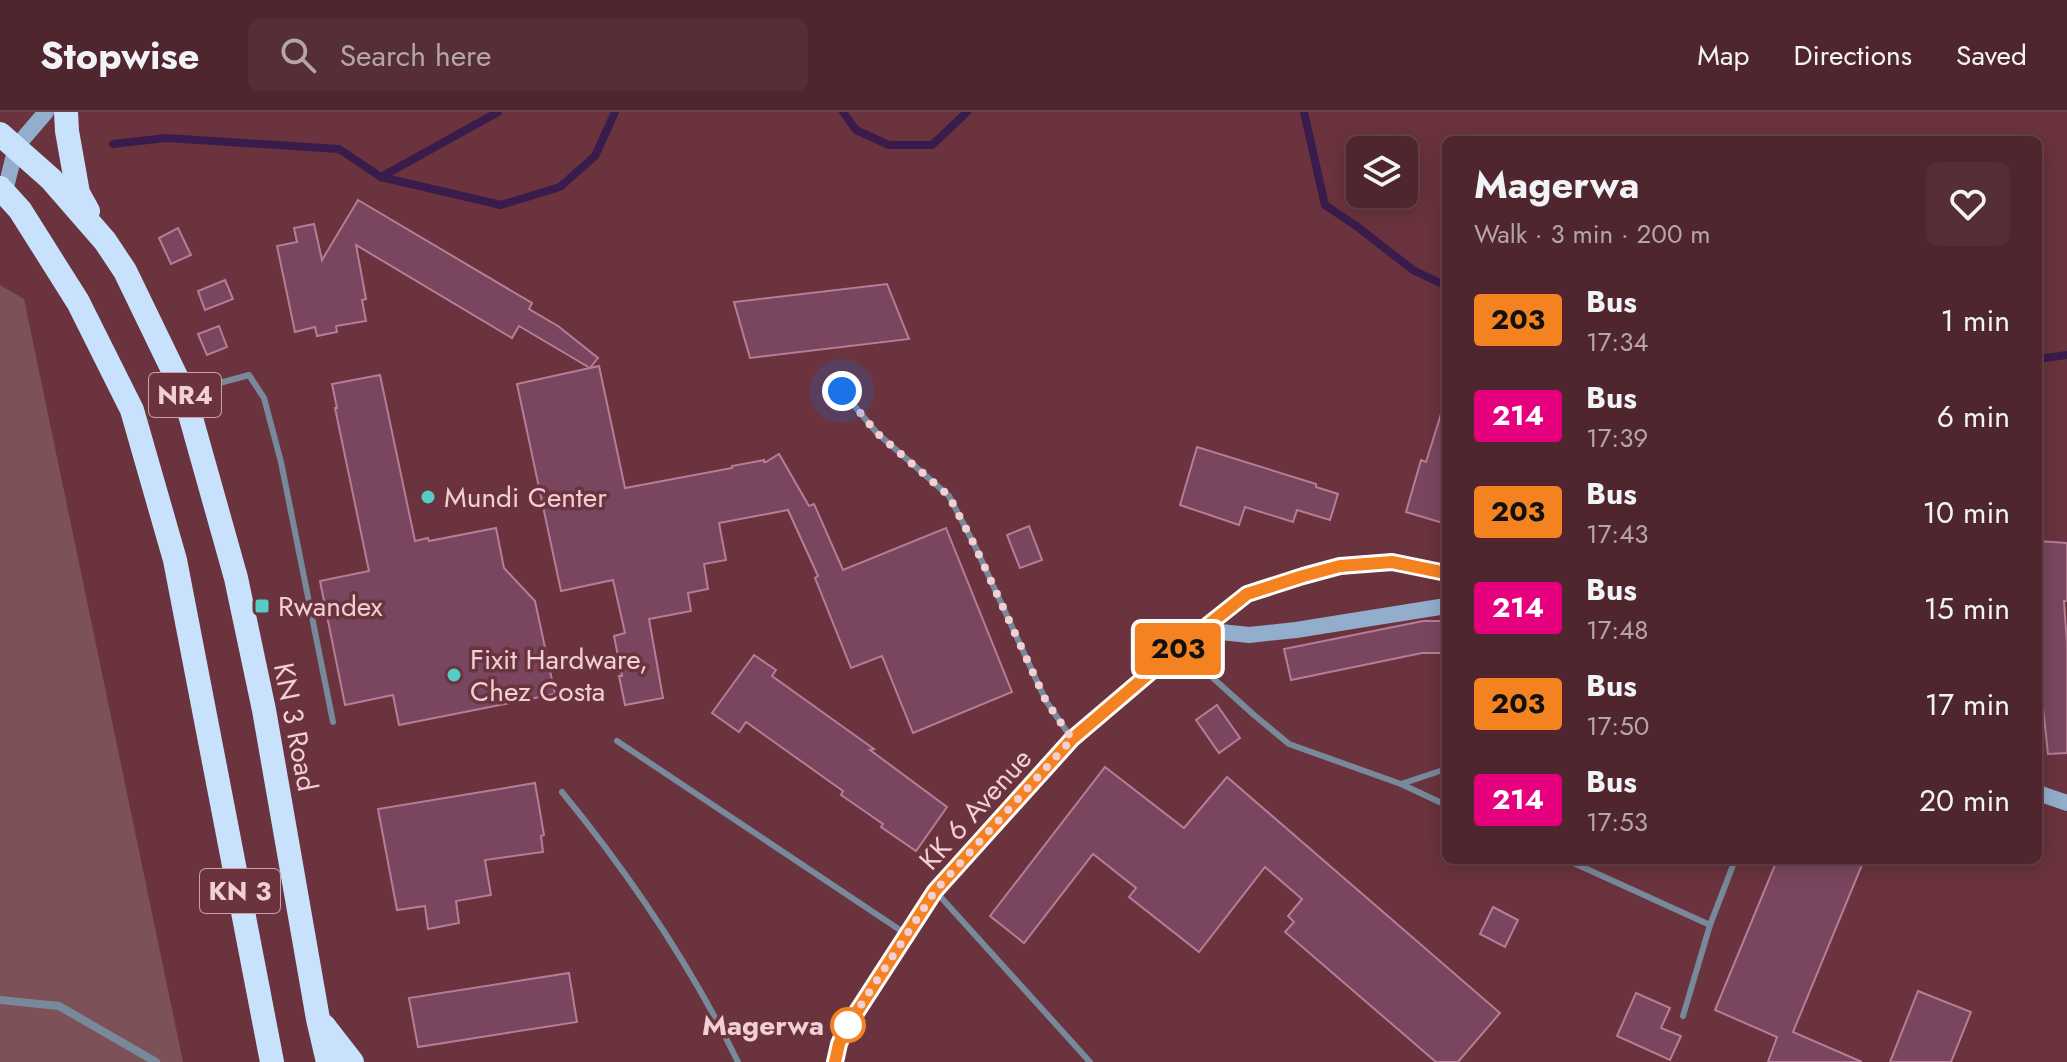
<!DOCTYPE html>
<meta charset="utf-8">
<style>
:root{--surface:#50262e;--page:#562e36;--text:#f1f3f6;--muted:#b4a5aa;--line:#67434a}
body{margin:0;font-family:Jost,sans-serif;background:var(--page);color:var(--text);height:100vh;display:flex;flex-direction:column;font-size:30px;white-space:nowrap}
*{box-sizing:border-box;margin:0}
p{font-size:26px;color:var(--muted)}
.icon{flex:none;width:44px;height:44px;fill:none;stroke:currentColor;stroke-width:2;stroke-linecap:round;stroke-linejoin:round}
.map{position:relative;flex:1;overflow:hidden}
.side{position:absolute;left:1442px;top:24px;width:600px;height:728px;display:flex;flex-direction:column;background:var(--surface);border-radius:12px;box-shadow:0 4px 20px #0003,0 0 0 2px var(--line)}
.side>*{flex:none}
.badge{padding:0 16px;border-radius:6px;font-size:28px;line-height:52px}
.tools{position:absolute;left:1346px;top:24px;display:grid;gap:16px}
.tools a{display:grid;place-items:center;width:72px;height:72px;border-radius:12px;background:var(--surface);box-shadow:0 4px 20px #0003,0 0 0 2px var(--line);font-size:40px}
.you{position:absolute;width:40px;height:40px;margin:-20px;border:6px solid #fff;border-radius:50%;background:#1a73e8;box-shadow:0 0 0 12px #1a73e833}
.map>.badge{position:absolute;translate:-50% -50%;box-shadow:0 0 0 4px #fff}
.round{display:grid;place-items:center;flex:none;width:84px;height:84px;border-radius:12px;background:var(--page)}
.overview{display:flex;align-items:center;justify-content:space-between;height:136px;padding:0 32px}
h1{font-size:38px;font-weight:700;line-height:60px}
ul{padding:0;list-style:none}
li{display:flex;align-items:center;gap:24px;height:96px;padding:0 32px}
li div{flex:1}
li b{display:block;font-size:30px}
li em{font-style:normal}
li .badge{min-width:88px;font-weight:700;text-align:center}
header{display:flex;align-items:center;gap:48px;box-sizing:border-box;height:112px;padding:0 40px;background:var(--surface);border-bottom:2px solid var(--line)}
header strong{font-size:38px}
nav{display:flex;gap:44px;margin-inline-start:auto;font-size:28px}
.search{width:560px;height:72px;background:var(--page);display:flex;align-items:center;gap:20px;box-sizing:border-box;padding:0 28px;border-radius:12px;color:var(--muted);font-size:30px}
.map>svg:first-child{display:block}
.green{fill:#7c5258}
.lines{fill:none;stroke-linecap:round;stroke-linejoin:round}
.stream{stroke:#391c4b;stroke-width:8}
.building{fill:#7a465f;stroke:#b67d97;stroke-width:2}
.lane{stroke:#78899c;stroke-width:6}
.street{stroke:#78899c;stroke-width:8}
.secondary{stroke:#92aecc;stroke-width:16}
.highway{stroke:#c8e2fe;stroke-width:24}
.line-casing{stroke:#fff;stroke-width:18}
.line{stroke:#f58220;stroke-width:12}
.walk{stroke:#f1cfd2;stroke-width:8;stroke-dasharray:0 14.4}
.poi-dot{fill:#54cdc7;stroke:#6a333d;stroke-width:3}
.stop-dot{fill:#fff;stroke:#f58220;stroke-width:4}
.labels{text-anchor:middle;stroke-width:7;stroke-linejoin:round;paint-order:stroke}
.shield{fill:#6a333d;stroke:#c8a0a5;stroke-width:2}
.shield-label{font-size:26px;font-weight:bold;fill:#f1cfd2}
.poi-label{font-size:28px;fill:#f1cfd2;stroke:#6a333d;text-anchor:start}
.street-label{font-size:28px;fill:#f1cfd2;stroke:#6a333d}
.stop-label{font-size:28px;font-weight:bold;fill:#f1cfd2;stroke:#6a333d;text-anchor:end}
</style>
<header>
<strong>Stopwise</strong>
<div class="search"><svg class="icon" aria-label="search" viewBox="0 0 24 24"><circle cx="10" cy="10" r="6"/><path d="M15 15l6 6"/></svg>Search here</div>
<nav><a>Map</a><a>Directions</a><a>Saved</a></nav>
</header>
<div class="map">
<svg width="2067" height="950" viewBox="0 0 2067 950">
<rect width="100%" height="100%" fill="#6a333d"/>
<path class="green" d="M0,173l24,14 159,763h-183z"/>
<g class="lines">
<g class="stream">
<path d="M843,0l13,18 33,15h43l35,-33"/>
<path d="M1304,0l21,93 30,20 58,45 33,16"/>
<path d="M113,32l53,-6 173,11 42,28 117,-65"/>
<path d="M381,65l120,28 59,-18 35,-31 20,-44"/>
<path d="M2038,247l29,-4"/>
</g>
</g>
<g class="building">
<path d="M358,88l174,103 -3,6 29,17 40,32 -8,10 -71,-42 -7,12 -156,-93 10,54 -4,1 4,21 -30,5 1,6 -20,4 -2,-9 -20,5 -18,-86 20,-4 -3,-14 20,-4 8,36z"/>
<path d="M178,116l13,27 -20,9 -12,-26z"/>
<path d="M225,168l8,19 -28,11 -7,-19z"/>
<path d="M887,172l22,55 -159,19 -16,-56z"/>
<path d="M219,214l8,21 -20,8 -9,-21z"/>
<path d="M599,254l26,122 107,-20v-2l32,-6v2h2l13,-8 30,52 5,-2 29,66 103,-42 66,164 -99,41 -31,-77 -31,12 -36,-90 3,-2 -30,-66 -69,13 7,37 -22,4 4,25 -20,4 3,18 -42,8 14,79 -38,7 -6,-29h3l-8,-40 11,-3 -12,-53 -52,11 -44,-207z"/>
<path d="M380,263l35,166 13,-3 1,3 67,-13 8,40 31,33 20,93 -156,31 -6,-30 -48,10 -25,-124 49,-10 -34,-163h2l-5,-24z"/>
<path d="M1441,302l5,1v109l-40,-12 15,-52 5,2z"/>
<path d="M1197,335l119,37v3l22,7 -8,26 -33,-10 -4,12 -48,-15 -6,18 -59,-20z"/>
<path d="M1029,414l13,34 -22,8 -13,-33z"/>
<path d="M2038,429l29,2v58h-3l3,43v109l-19,1 -6,-57h-3l-1,-68 4,-1z"/>
<path d="M1423,509h23v32h-24l-131,27 -7,-31z"/>
<path d="M754,543l22,15 -4,6 102,73 -4,1 77,57 -31,44 -35,-24 2,-3 -42,-29 2,-4 -97,-69 -7,10 -27,-19z"/>
<path d="M1217,593l23,33 -21,15 -23,-33z"/>
<path d="M1105,655l79,61 43,-51 273,236 -42,49h-22l-151,-130 9,-10 -6,-6 14,-17 -37,-32 -66,85 -70,-55 7,-9 -43,-34 -69,89 -34,-27z"/>
<path d="M535,671l9,52 -3,1 2,16 -58,8 6,35 -35,6 3,22 -31,6 -3,-23 -28,4 -19,-101z"/>
<path d="M1777,748h87l-71,172 69,30h-94l9,-25 -62,-27z"/>
<path d="M1493,795l25,13 -13,27 -25,-13z"/>
<path d="M569,861l8,49 -159,25 -9,-49z"/>
<path d="M1918,879l53,21 -20,50h-61z"/>
<path d="M1636,881l34,15 -9,20 20,8 -11,24 -53,-24z"/>
</g>
<g class="lines">
<g class="lane">
<path d="M190,279l59,-16 15,23 17,64 52,260"/>
<path d="M842,279l35,42 72,63 26,50 71,155 24,35"/>
<path d="M1182,538l72,65 35,29 112,40 45,21"/>
<path d="M617,629l289,193"/>
<path d="M1401,672l45,-15"/>
<path d="M562,680c68,83 129,174 176,270"/>
<path d="M1567,748l143,65 -27,91"/>
<path d="M938,782l152,168"/>
<path d="M1710,813l25,-65"/>
</g>
<path class="street" d="M0,888l59,6 97,56"/>
<g class="secondary">
<path d="M5,79l11,-44 30,-35"/>
<path d="M1202,518l47,5 47,-5 150,-24"/>
<path d="M2038,681l29,10"/>
<path d="M835,950l4,-18 6,-14 90,-139 137,-152 107,-91 68,-54 56,-18 37,-10 52,-4 54,11"/>
</g>
<g class="highway">
<path d="M66,0l1,19 11,62 10,18"/>
<path d="M0,22l51,45 54,62 20,30 59,122 52,185 28,132 54,309 10,43"/>
<path d="M0,76l20,22 58,92 54,108 43,150 97,502"/>
<path d="M324,914l28,36"/>
</g>
</g>
<g class="lines">
<g class="line-casing">
<path id="line" d="M835,950l4,-18 6,-14 90,-139 137,-152 107,-91 68,-54 56,-18 37,-10 52,-4 54,11"/>
</g>
<use href="#line" class="line"/>
<path class="walk" d="M842,279l35,42 72,63 26,50 71,155 26,38 -137,152 -87,134"/>
</g>
<g class="poi-dot">
<circle cx="428" cy="385" r="8"/>
<rect x="254" y="486" width="16" height="16" rx="4"/>
<circle cx="454" cy="563" r="8"/>
</g>
<circle class="stop-dot" cx="848" cy="913" r="16"/>
<g class="labels">
<g class="shield">
<rect x="149" y="261" width="72" height="44" rx="6"/>
<rect x="200" y="757" width="80" height="44" rx="6"/>
</g>
<g class="shield-label">
<text x="185" y="292">NR4</text>
<text x="240" y="788">KN 3</text>
</g>
<g class="poi-label">
<text x="444" y="395">Mundi Center</text>
<text x="278" y="504">Rwandex</text>
<text x="470" y="557">Fixit Hardware,<tspan x="470" dy="32">Chez Costa</tspan></text>
</g>
<g class="street-label">
<text transform="translate(296 615) rotate(79)" y="10">KN 3 Road</text>
<text transform="translate(975 697) rotate(-48)" y="10">KK 6 Avenue</text>
</g>
<g class="stop-label">
<text x="824" y="923">Magerwa</text>
</g>
</g>
</svg>
<div class="tools">
<a><svg class="icon" aria-label="layers" viewBox="0 0 24 24"><path d="M12 4l9 5-9 5-9-5zM3 14l9 5 9-5"/></svg></a>
</div>
<div class="you" style="left:842px;top:279px"></div>
<b class="badge" style="left:1178px;top:537px;background:#f58220;color:#111">203</b>
<section class="side">
<div class="overview"><div><h1>Magerwa</h1><p>Walk · 3 min · 200 m</p></div><a class="round"><svg class="icon" aria-label="heart" viewBox="0 0 24 24"><path d="M12 20l-8-8c-3-5 5-10 8-4 3-6 11-1 8 4z"/></svg></a></div>
<ul>
<li><span class="badge" style="background:#f58220;color:#111">203</span><div><b>Bus</b><p>17:34</p></div><em>1 min</em></li>
<li><span class="badge" style="background:#e6007e;color:#fff">214</span><div><b>Bus</b><p>17:39</p></div><em>6 min</em></li>
<li><span class="badge" style="background:#f58220;color:#111">203</span><div><b>Bus</b><p>17:43</p></div><em>10 min</em></li>
<li><span class="badge" style="background:#e6007e;color:#fff">214</span><div><b>Bus</b><p>17:48</p></div><em>15 min</em></li>
<li><span class="badge" style="background:#f58220;color:#111">203</span><div><b>Bus</b><p>17:50</p></div><em>17 min</em></li>
<li><span class="badge" style="background:#e6007e;color:#fff">214</span><div><b>Bus</b><p>17:53</p></div><em>20 min</em></li>
</ul>
</section>
</div>
